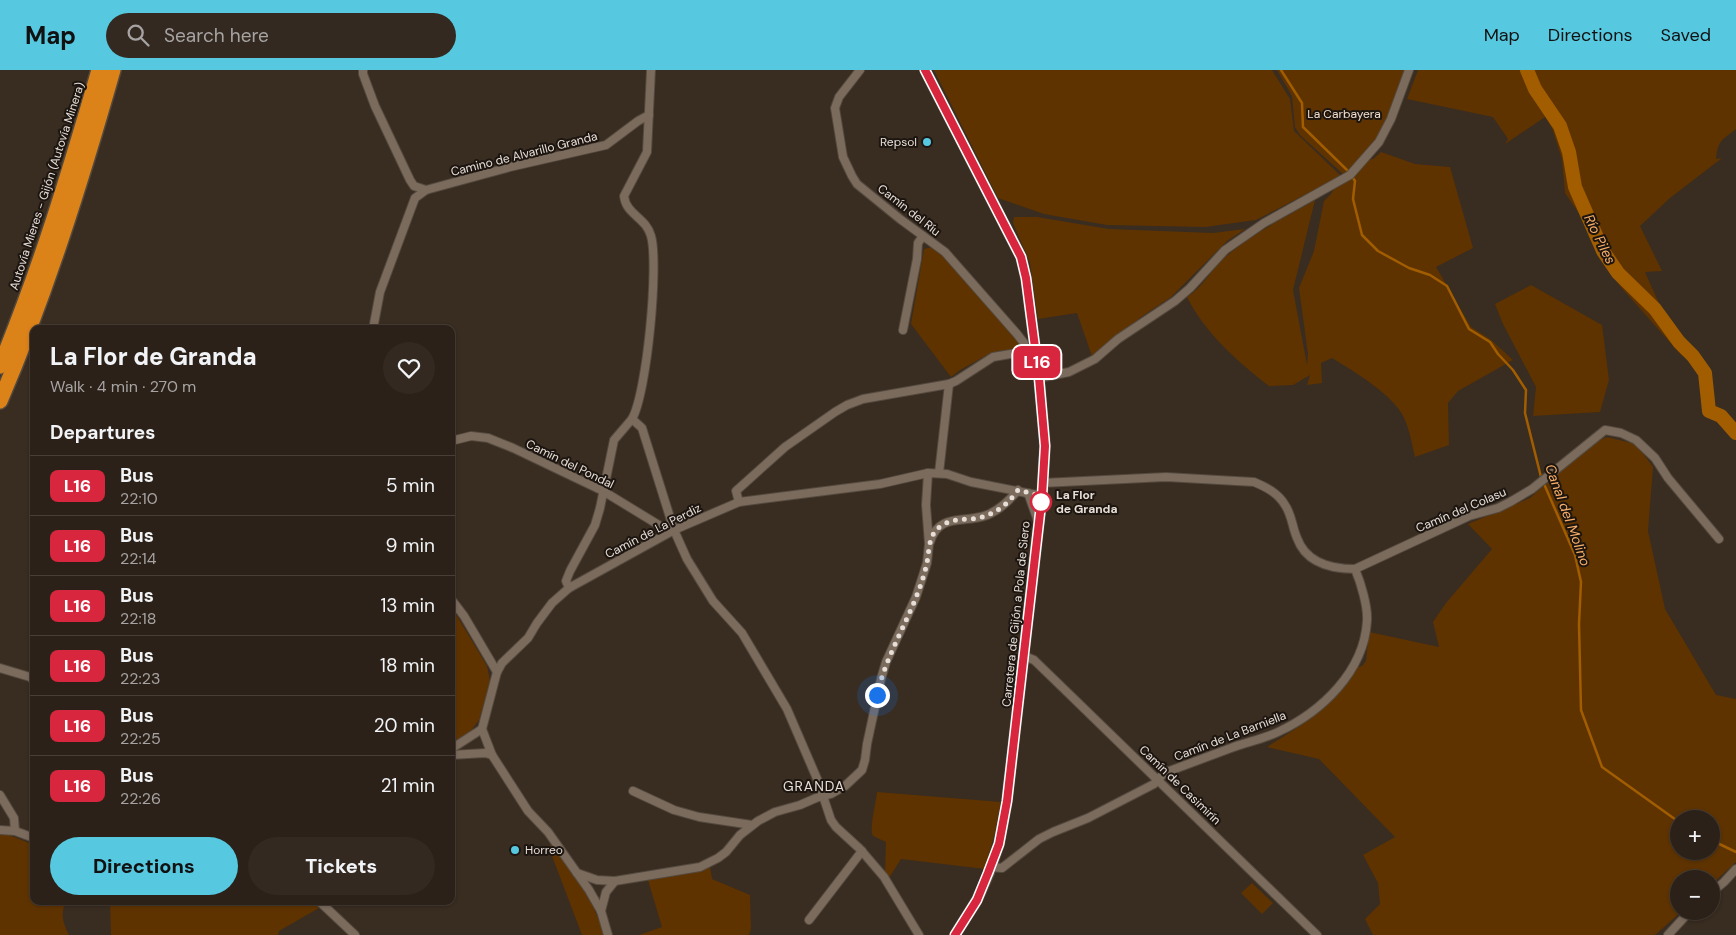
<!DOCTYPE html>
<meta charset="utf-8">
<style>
:root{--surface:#2b2118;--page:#332921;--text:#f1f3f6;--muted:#a6a3a2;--line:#473e37;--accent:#56c9e1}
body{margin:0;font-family:"DM Sans",sans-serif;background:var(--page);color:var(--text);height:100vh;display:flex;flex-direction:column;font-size:19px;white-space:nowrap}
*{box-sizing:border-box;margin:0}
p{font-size:16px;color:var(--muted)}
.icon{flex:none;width:28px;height:28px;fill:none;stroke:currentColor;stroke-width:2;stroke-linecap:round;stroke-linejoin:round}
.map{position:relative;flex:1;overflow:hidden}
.sheet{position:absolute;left:30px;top:255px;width:425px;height:580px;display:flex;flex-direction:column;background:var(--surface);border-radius:10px;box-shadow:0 1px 4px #0004,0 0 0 1px var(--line)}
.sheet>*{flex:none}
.badge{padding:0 10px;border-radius:8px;font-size:18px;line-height:32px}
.buttons{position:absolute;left:1670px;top:740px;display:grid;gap:10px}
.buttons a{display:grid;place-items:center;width:50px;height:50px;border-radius:50%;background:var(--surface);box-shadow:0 1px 4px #0004,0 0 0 1px var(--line);font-size:25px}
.you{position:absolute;width:25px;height:25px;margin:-12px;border:4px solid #fff;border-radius:50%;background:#1a73e8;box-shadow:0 0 0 8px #1a73e833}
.map>.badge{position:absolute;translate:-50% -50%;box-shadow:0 0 0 2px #fff}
h2{padding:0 20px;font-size:19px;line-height:45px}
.round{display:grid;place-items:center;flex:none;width:52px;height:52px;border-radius:26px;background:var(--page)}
.overview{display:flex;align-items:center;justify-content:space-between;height:85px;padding:0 20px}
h1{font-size:24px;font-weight:800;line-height:38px}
.primary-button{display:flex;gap:10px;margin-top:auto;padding:10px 20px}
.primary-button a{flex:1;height:58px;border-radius:30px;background:var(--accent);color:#111;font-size:20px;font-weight:800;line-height:58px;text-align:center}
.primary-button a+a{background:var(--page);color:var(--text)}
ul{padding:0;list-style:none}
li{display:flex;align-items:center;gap:15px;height:60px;padding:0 20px;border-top:1px solid var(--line)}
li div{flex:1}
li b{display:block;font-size:19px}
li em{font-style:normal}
li .badge{min-width:55px;font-weight:700;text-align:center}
header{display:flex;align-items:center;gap:30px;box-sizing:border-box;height:70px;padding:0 25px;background:var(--accent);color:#111}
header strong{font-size:24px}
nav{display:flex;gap:28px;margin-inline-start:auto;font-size:18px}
.search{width:350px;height:45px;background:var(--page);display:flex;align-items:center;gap:12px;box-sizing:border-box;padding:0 18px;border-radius:28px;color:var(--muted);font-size:19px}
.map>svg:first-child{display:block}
.green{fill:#5e3300;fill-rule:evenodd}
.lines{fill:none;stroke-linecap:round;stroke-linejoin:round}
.stream{stroke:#a15d00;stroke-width:2.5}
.river{stroke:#a15d00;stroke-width:14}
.minor-casing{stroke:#54493e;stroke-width:10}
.tertiary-casing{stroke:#54493e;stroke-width:12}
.motorway-casing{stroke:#54493e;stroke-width:18}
.minor{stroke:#7b6b5d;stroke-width:8}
.tertiary{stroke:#7b6b5d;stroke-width:10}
.motorway{stroke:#db8319;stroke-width:15}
.line-casing{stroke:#fff;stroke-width:11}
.line{stroke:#d7263d;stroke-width:8}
.walk{stroke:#e7ded7;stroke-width:5;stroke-dasharray:0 9}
.poi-dot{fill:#56c9e1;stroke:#1c1510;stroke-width:2}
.stop-dot{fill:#fff;stroke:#d7263d;stroke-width:2.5}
.labels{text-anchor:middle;stroke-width:4;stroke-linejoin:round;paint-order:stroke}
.park-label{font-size:12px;fill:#f1decd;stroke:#1c1510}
.poi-label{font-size:12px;fill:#e7ded7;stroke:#1c1510;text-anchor:end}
.street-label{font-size:12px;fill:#e7ded7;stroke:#1c1510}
.stop-label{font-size:12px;font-weight:bold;fill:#e7ded7;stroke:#1c1510;text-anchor:start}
.water-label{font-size:14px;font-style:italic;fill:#f7ad66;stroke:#1c1510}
.neighbourhood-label{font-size:14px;letter-spacing:1px;fill:#e7ded7;stroke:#1c1510}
</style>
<header>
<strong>Map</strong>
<div class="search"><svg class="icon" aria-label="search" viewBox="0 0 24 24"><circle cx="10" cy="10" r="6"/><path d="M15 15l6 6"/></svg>Search here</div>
<nav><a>Map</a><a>Directions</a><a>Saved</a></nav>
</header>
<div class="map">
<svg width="1736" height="865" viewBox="0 0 1736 865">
<rect width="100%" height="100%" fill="#392c20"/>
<g class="green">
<path d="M934,0h338l18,29 4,32 47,45 -85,44 -51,7 -98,-2 -63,-11 -46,-16z"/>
<path d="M1277,0h132l-18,49 -26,41 8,-1 8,-7 34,12 35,3 23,81 -37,19 35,60 19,12 23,21 -55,31 -10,12 1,42 -34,12c-3,-12 -5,-25 -10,-37 -9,-24 -52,-49 -73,-62l-11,5 1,20 -15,2 3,-10 -17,10 -24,1c-31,-24 -64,-53 -82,-89 16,-10 24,-27 37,-39 27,-24 60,-40 91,-58l-22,90 14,75 1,-11 -9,-66 15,-37 10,-50 7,-7 12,-20 -43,-39 -5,-8 -3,-31z"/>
<path d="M1418,0h318v59c-14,11 -18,11 -20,30l6,-1 -52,40 -30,28 22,45 -17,1 38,85 -64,-72 -39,-70 -15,-22 -3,-34 -10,-31 -7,-11 -40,27 3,-5 -15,-22 -86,-18z"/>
<path d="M1014,147h23l72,12 104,4 32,-4 -18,12 -56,56 -30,20 -49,39 -15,-43 -39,6 -8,-56 -17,-40z"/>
<path d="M932,177l15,12 73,85 -2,4 -27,5 -31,17 -9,7 -40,-53 13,-75z"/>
<path d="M1531,215l71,40 7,55 -9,32 -67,4 3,-29 -33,-63 -8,-20z"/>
<path d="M1607,367l29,7 17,23 -5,64 17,78 51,86 20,4v163l-25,23v-6h-32v32h3l-27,24h-282l-8,-16 15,-15 -2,-21 -15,-28 32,-18 -76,-78 -52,-12 33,-21 56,-58 6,-2 4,-5 3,-29 70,15 -6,-25 13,-19 46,-54 -24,-25 62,-26 61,-54zM1679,749h32v32h-32z"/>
<path d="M451,536l36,60 3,15 -11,39 -10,13 -18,10z"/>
<path d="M877,722l124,10 -6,30 -10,37 -84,-10 -12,19 -4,-4 1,-32 -13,-6c-4,-8 3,-32 4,-44z"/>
<path d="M0,765h9l25,10v56h32c-6,13 -3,22 3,34h-69z"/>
<path d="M553,774l11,18 25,35 16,38h-23l-33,-87 1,-3z"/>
<path d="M710,797l2,12 38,16 1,34 -2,6h-110l23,-8 -14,-47z"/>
<path d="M1252,813l21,20 -11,11 -21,-21z"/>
<path d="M110,831h202l7,7 -40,23 -1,4h-167z"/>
</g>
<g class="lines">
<g class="stream">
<path d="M1281,0l21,33 1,24 46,45 6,9 -2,18 9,36 16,16 31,17 21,7 17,11 22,43 21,13 8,12 15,16 13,20 -1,23 16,64 34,78 6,27 -2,42 2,86 21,57 77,55"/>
<path d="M1711,770l25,12"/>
</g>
<path class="river" d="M1527,0l8,19 25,37 9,26 6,35 28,64 15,22 37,36 24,33 14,14 12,17 4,38 12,5 15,17"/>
<g class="minor-casing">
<g id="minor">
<path d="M363,0v4l12,32 35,74 4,6 12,4"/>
<path d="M651,0l-4,82 -23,44c2,19 22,21 27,40 8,28 -4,157 -19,183l10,9 32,102 13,29 26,42 29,32 45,76 31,72 13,39 5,7 24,22 24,28 35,58"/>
<path d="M860,0l-21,27 -4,11 8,49 9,19 5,8 43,35 45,33 72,82 7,9 1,8"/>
<path d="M373,259l7,-37 35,-94 11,-8 84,-23 96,-22 32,-24 11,-6"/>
<path d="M903,260l14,-71 1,-16 5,-7"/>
<path d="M1039,308l30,-6 26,-13 23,-20 57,-38 15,-13 35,-38 39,-27 86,-48 29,-33 12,-23 18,-49"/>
<path d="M451,371l20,-5 17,2 25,10 90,43 59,36 12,3"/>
<path d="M939,403l10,-89"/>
<path d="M1028,423l10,28"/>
<path d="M739,432l-3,-11 49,-44 50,-35 12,-7 16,-6 86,-15 7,-3 37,-24 35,-6"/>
<path d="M930,472c9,-30 35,-18 57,-27 13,-5 22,-14 31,-25"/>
<path d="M1355,499l114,-53 29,-8 12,-6 22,-13 73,-59 16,3 15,7 19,18 13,20 51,61"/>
<path d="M569,518l-3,-7 4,-10 25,-46 5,-17 14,-68 18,-21"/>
<path d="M451,529l13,17 33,56"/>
<path d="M1024,586l10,4 31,30 252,245"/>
<path d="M0,598l30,9 4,4"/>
<path d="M482,659l10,26 36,56 20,21 41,58 12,21 7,24"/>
<path d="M451,679l31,-20 15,-57 5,-9 26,-25 9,-15 15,-20 17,-15 105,-58 65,-28 141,-18 48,-11 19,1 24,8 71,14"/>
<path d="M451,685l34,-2 7,2"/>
<path d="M633,721l41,19 25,7 53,8"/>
<path d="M0,725l14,23 1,13"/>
<path d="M0,760l15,1 19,7"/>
<path d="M991,797l11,1 37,-29 14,-7 35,-14 66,-34 10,-11c22,-8 45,-17 67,-25 16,-6 32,-9 47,-16 43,-20 86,-60 89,-111 1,-14 -6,-38 -12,-52 -23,0 -49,-6 -58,-31 -5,-11 -5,-23 -12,-33 -7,-12 -19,-18 -31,-23l-88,-5 -124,6"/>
<path d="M577,803l20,7 18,1 85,-14 18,-9 8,-6 14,-17 18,-14 17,-9 25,-7 16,-7 15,-4 14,-8 17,-16 3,-10 2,-16 14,-65 5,-17 30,-65 11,-34 2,-19 -3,-39 2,-32"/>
<path d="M1711,823l13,-11 12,-13"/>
<path d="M319,831l36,34"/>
<path d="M601,841l5,-19 9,-11"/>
<path d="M809,850l53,-69"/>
<path d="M1668,865l22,-24"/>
</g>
</g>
<g class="tertiary-casing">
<path id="tertiary" d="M925,0l96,187 5,21 13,100 6,68 -3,50 -35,305 -8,43 -10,29 -12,27 -22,35"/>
</g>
<g class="motorway-casing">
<g id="motorway">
<path d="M0,296c40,-96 70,-196 99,-296"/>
<path d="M0,331c46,-107 81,-219 113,-331"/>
</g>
</g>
<use href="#minor" class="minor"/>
<use href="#tertiary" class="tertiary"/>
<use href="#motorway" class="motorway"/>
</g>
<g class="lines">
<g class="line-casing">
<path id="line" d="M925,0l96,187 5,21 13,100 6,68 -3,50 -35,305 -8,43 -11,29 -11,27 -22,35"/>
</g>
<use href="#line" class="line"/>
<path class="walk" d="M877,625c10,-45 38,-83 49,-128 4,-15 1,-32 15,-41 9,-6 19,-7 30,-7 20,-2 35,-12 47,-29l24,6 -1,6"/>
</g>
<g class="poi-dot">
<circle cx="927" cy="72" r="5"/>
<circle cx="515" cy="780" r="5"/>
</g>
<circle class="stop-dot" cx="1041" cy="432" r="10"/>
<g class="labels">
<g class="park-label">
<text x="1344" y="48">La Carbayera</text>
</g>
<g class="poi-label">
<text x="917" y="76">Repsol</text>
<text x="525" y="784" text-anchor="start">Horreo</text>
</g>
<g class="street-label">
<text transform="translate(524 84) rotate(-14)" y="4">Camino de Alvarillo Granda</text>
<text transform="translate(47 116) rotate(-72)" y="4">Autovía Mieres - Gijón (Autovía Minera)</text>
<text transform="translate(909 140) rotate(38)" y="4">Camín del Ríu</text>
<text transform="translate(570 394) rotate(26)" y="4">Camín del Pondal</text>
<text transform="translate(1461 440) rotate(-23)" y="4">Camín del Colasu</text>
<text transform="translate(653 461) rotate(-27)" y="4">Camín de La Perdiz</text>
<text transform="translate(1016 544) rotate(-84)" y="4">Carretera de Gijón a Pola de Siero</text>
<text transform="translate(1230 666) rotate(-21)" y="4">Camín de La Barniella</text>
<text transform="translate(1180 715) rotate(44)" y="4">Camín de Casimirín</text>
</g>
<g class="stop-label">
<text x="1056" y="429">La Flor<tspan x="1056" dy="14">de Granda</tspan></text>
</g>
<g class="water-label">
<text transform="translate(1600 169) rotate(64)" y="5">Río Piles</text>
<text transform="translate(1568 445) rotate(70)" y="5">Canal del Molino</text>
</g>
<g class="neighbourhood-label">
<text x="814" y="721">GRANDA</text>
</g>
</g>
</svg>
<div class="buttons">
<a>+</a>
<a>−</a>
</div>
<div class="you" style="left:877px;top:625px"></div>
<b class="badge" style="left:1037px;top:292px;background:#d7263d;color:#fff">L16</b>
<section class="sheet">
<div class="overview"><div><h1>La Flor de Granda</h1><p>Walk · 4 min · 270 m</p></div><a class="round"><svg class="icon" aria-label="heart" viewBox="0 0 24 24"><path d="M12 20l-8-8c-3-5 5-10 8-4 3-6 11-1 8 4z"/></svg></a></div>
<h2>Departures</h2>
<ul>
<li><span class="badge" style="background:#d7263d;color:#fff">L16</span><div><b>Bus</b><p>22:10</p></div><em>5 min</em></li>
<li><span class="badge" style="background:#d7263d;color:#fff">L16</span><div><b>Bus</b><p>22:14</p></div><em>9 min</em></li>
<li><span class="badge" style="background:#d7263d;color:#fff">L16</span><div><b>Bus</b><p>22:18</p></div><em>13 min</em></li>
<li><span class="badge" style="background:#d7263d;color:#fff">L16</span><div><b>Bus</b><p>22:23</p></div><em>18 min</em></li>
<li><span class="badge" style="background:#d7263d;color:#fff">L16</span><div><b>Bus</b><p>22:25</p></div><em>20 min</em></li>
<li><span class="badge" style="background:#d7263d;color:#fff">L16</span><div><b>Bus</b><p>22:26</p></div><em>21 min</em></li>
</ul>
<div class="primary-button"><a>Directions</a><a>Tickets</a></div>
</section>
</div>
